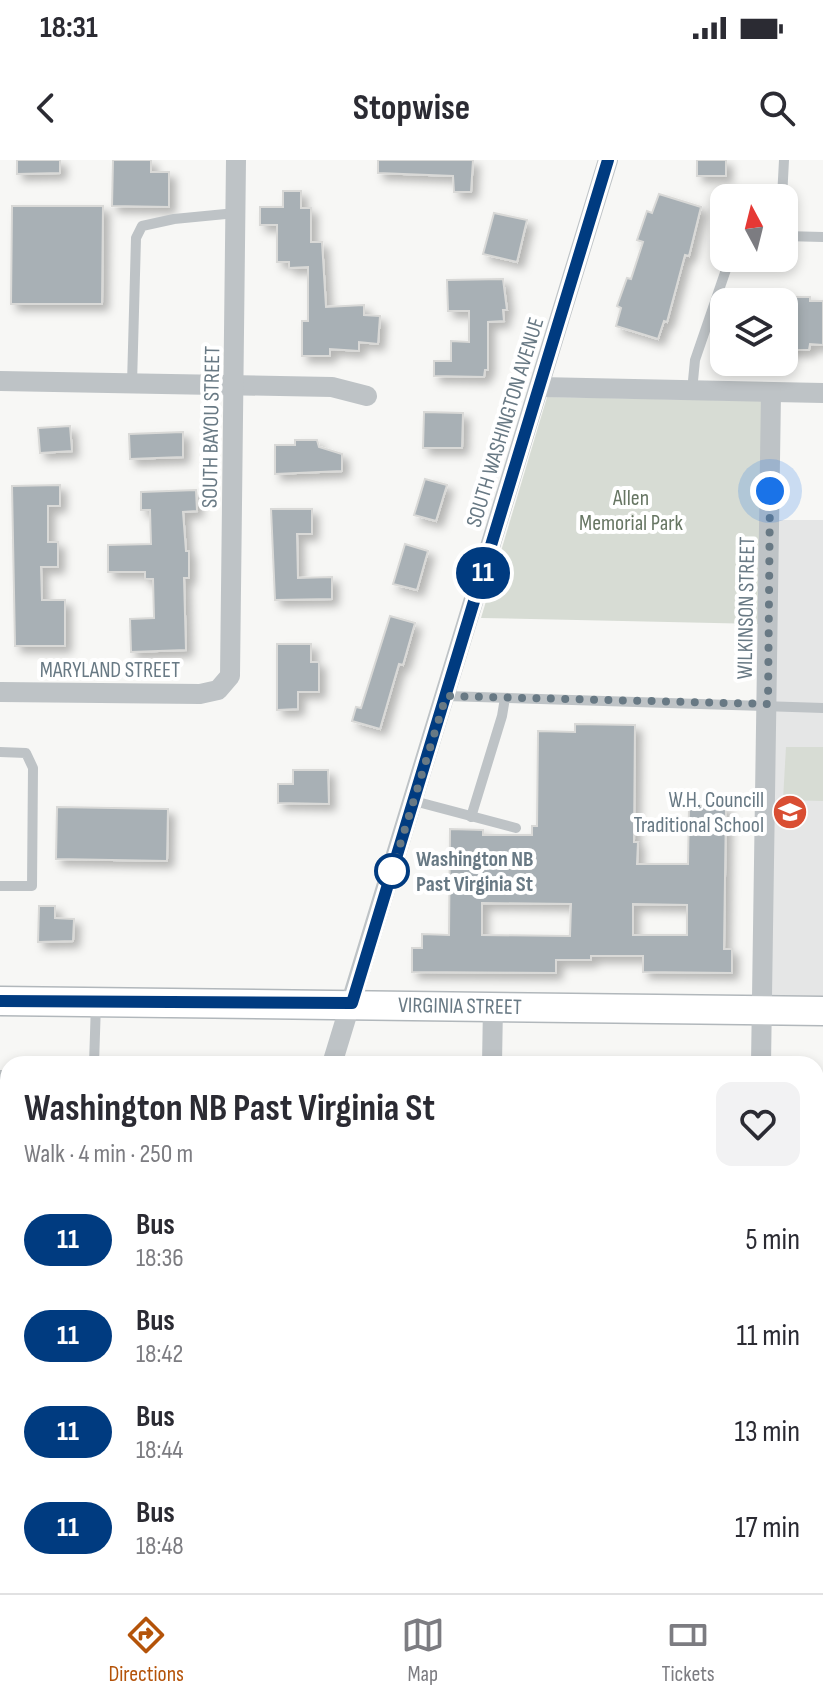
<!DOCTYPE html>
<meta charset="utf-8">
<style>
:root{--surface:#fff;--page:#f2f2f3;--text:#2b2b33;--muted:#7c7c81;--line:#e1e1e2;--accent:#b45309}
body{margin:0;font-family:"Sofia Sans Condensed",sans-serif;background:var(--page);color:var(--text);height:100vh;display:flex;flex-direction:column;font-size:30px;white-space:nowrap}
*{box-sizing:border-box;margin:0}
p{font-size:26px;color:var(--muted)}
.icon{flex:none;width:44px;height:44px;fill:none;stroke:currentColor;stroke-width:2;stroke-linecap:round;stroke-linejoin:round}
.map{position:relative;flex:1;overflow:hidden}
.panel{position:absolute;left:0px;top:896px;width:824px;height:538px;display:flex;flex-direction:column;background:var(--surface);border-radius:24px 24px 0 0;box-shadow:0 4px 12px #0003}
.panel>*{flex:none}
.badge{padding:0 16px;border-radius:26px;font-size:28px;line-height:52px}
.needle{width:52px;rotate:353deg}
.buttons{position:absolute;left:710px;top:24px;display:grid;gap:16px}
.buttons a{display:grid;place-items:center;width:88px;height:88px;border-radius:16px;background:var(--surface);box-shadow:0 4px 12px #0003;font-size:40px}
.you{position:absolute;width:40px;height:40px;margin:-20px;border:6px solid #fff;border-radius:50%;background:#1a73e8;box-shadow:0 0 0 12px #1a73e833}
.map>.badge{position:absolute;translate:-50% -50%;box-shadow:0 0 0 4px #fff}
.round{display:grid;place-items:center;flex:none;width:84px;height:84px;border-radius:16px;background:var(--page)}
.overview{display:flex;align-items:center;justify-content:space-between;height:136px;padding:0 24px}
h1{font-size:38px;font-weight:700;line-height:60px}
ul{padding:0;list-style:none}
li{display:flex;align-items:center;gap:24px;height:96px;padding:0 24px}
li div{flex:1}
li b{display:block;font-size:30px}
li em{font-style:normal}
li .badge{min-width:88px;font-weight:700;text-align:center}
.status{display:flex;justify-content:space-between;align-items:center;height:56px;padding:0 40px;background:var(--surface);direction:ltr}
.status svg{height:22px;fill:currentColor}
header{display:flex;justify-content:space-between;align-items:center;height:104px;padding:0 24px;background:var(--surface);font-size:36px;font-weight:700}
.dock{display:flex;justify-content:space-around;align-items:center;height:112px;border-top:2px solid var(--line);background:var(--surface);font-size:22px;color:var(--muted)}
.dock a{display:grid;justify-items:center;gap:4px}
.dock .active{color:var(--accent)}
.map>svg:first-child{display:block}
.built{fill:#e5e6e6}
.green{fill:#d7dcd4}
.building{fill:#a8b0b5;stroke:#d9d9d7;stroke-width:2;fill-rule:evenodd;filter:url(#shadow)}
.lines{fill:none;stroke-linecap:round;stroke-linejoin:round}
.secondary-casing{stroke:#b1b7bb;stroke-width:31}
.lane{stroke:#bec3c6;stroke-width:10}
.street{stroke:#bec3c6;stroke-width:20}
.secondary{stroke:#fff;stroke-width:28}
.line-casing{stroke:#fff;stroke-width:18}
.line{stroke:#003b80;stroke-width:12}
.walk{stroke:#687984;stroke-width:8;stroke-dasharray:0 14.4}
.stop-dot{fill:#fff;stroke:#003b80;stroke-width:4}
.labels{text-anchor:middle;stroke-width:8;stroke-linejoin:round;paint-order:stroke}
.street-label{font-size:22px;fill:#687984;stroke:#fff}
.park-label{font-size:22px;fill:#677663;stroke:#fff}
.poi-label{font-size:22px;fill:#687984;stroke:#fff;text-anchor:end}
.stop-label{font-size:22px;font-weight:bold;fill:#687984;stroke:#fff;text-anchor:start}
</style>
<div class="status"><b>18:31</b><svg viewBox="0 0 49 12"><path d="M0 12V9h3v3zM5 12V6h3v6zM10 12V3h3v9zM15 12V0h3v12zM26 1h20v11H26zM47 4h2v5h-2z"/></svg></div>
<header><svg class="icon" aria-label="back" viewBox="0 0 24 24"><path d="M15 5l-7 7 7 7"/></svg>Stopwise<svg class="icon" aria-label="search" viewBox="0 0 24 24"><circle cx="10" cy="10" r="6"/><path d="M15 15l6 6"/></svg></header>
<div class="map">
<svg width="823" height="1433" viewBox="0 0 823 1433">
<defs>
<filter id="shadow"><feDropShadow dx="6" dy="6" stdDeviation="4" flood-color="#0004"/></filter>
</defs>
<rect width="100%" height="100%" fill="#f7f7f5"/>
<path class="built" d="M762,360h61v482l-68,-2z"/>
<g class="green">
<path d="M547,237l215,4 -2,223 -279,-6z"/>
<path d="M786,587h37v54l-40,-1z"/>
</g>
<g class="building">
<path d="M17,0h43v13l-43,1z"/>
<path d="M113,0h38v12h18v35l-57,-1z"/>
<path d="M378,0h95l-2,32h-17l-1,-16 -75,-3z"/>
<rect x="697" y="0" width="29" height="16"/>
<path d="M283,31h18v17h10v34h11l4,65 38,-2v10l16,1 -2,28 -19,-2v9l-29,-2v7h-28v-35h6v-54l-19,1v-6h-12v-37h-17v-18h23z"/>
<path d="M659,34l42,13 -12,49 -4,-1 -18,67 -3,-1 -6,18 -42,-13 5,-18 -4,-2 10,-28 4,1 12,-37 -6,-2 10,-29 5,2z"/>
<path d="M12,46h91l-1,98h-91z"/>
<path d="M494,53l33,7 -10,42 -34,-8z"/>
<path d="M503,119l4,31h-4l1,11 -16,1v48h-3l-1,7 -50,-1v-15h17v-20l18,1v-31h-21l-1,-31z"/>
<path d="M784,137h26v4h13v44l-13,-1 -1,6h-25z"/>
<path d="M424,252l39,1 -1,35h-39z"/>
<path d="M70,266l2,25 -32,2 -2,-25z"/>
<path d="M183,272v25l-53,2 -1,-25z"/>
<path d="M295,280h22l2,7 23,7v17l-67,3v-29h20z"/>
<path d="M425,319l22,6 -11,36 -22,-6z"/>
<path d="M60,325v21h-12v36h10v25h-17l1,33h23v46h-50l-3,-160z"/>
<path d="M196,330l1,21 -14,1 3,39h3v27h-5l2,72 -55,2 -1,-33 24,-1 -1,-39h-8v-7h-37v-27l43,-1 -1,-34h-9v-18z"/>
<path d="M271,349h41v25h-15l1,44 34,-1v22l-57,1z"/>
<path d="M405,384l23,7 -11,39 -24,-6z"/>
<path d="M390,456l25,7 -12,42 -4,-1 -19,65 -28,-8 4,-14 5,1z"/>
<path d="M277,484h34v18h8v30h-21v17l-21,1z"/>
<path d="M575,564l60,1 -1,117h4l-1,22h51l1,-58h37l-2,143h8v24l-89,-1v-16h-52v4h-35v13l-144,-1v-24h10v-14l27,1 1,-106 33,1v5h49v-9h5l1,-95 37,1zM482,743l89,1 -1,32 -88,-1zM633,744l54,1v30h-54z"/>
<path d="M293,610h35l1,34 -51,-1v-19h15z"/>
<path d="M57,647l111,2 -1,52 -111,-2z"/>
<path d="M39,746h16v12l19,1 -1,22 -35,1z"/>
</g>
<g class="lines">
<g class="secondary-casing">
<path id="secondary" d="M0,841l823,10"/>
</g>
<g class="lane">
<path d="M782,38l2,-38"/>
<path d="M784,76l39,1"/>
<path d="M132,224l4,-146 6,-12 32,-7 62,-6"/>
<path d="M692,231l3,-31 35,-102"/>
<path d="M446,536l377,12"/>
<path d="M0,592l26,1 7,15 -1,118h-32"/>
<path d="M414,641l102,27"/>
<path d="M471,657l31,-101 3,-18"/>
<path d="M94,904l2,-61"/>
<path d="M0,915h8"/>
</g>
<g class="street">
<path d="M0,221l332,6 35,9"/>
<path d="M539,227l284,6"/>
<path d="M0,532l200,2 18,-4 12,-14 6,-516"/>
<path d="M332,904l276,-904"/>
<path d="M492,904l1,-58"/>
<path d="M761,904l10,-671"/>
<path d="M0,1185h8"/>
<path d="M816,1195h7"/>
<path d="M169,1433l2,-7"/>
<path d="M483,1433v-7"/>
<path d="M753,1433v-7"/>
</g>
<use href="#secondary" class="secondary"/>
</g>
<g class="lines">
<g class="line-casing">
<path id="line" d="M0,841l352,2 256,-843"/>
</g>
<use href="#line" class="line"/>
<path class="walk" d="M392,711l54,-175 322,8 2,-213"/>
</g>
<defs>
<g id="school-disc" transform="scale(1.8)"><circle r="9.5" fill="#d94e33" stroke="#fff"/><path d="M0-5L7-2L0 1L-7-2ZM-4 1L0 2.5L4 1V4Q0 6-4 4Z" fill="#fff"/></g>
</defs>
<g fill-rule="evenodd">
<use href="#school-disc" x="790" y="652"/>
</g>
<circle class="stop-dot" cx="392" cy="711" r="16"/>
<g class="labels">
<g class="street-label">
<text transform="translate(504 262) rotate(-73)" y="8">SOUTH WASHINGTON AVENUE</text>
<text transform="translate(210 267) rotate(-89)" y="8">SOUTH BAYOU STREET</text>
<text transform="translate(745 448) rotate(-89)" y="8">WILKINSON STREET</text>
<text x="110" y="517">MARYLAND STREET</text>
<text transform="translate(460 845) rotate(1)" y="8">VIRGINIA STREET</text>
</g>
<g class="park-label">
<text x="631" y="345">Allen<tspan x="631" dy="25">Memorial Park</tspan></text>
</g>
<g class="poi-label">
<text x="764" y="647">W.H. Councill<tspan x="764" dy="25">Traditional School</tspan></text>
</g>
<g class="stop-label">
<text x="416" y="706">Washington NB<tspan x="416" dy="25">Past Virginia St</tspan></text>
</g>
</g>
</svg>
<div class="buttons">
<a><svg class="needle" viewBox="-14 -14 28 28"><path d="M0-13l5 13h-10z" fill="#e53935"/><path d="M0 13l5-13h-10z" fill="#7c7c81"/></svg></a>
<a><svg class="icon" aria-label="layers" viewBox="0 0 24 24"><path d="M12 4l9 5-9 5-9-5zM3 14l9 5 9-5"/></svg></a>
</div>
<div class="you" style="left:770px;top:331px"></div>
<b class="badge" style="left:483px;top:413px;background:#003b80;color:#fff">11</b>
<section class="panel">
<div class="overview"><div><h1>Washington NB Past Virginia St</h1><p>Walk · 4 min · 250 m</p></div><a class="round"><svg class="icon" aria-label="heart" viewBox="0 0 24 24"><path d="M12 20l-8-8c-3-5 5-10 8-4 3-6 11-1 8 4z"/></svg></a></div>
<ul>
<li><span class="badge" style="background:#003b80;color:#fff">11</span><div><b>Bus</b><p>18:36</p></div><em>5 min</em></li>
<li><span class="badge" style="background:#003b80;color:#fff">11</span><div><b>Bus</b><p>18:42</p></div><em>11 min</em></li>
<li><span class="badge" style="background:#003b80;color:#fff">11</span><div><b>Bus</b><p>18:44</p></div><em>13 min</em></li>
<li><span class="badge" style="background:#003b80;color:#fff">11</span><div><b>Bus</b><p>18:48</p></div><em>17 min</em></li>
</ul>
</section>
</div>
<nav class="dock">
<a class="active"><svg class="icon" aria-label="directions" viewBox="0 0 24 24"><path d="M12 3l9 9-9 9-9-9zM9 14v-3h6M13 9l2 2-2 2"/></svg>Directions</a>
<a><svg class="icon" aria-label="map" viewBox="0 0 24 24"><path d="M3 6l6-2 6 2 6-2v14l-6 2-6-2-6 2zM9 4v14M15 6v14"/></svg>Map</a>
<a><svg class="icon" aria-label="tickets" viewBox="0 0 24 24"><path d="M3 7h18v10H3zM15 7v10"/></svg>Tickets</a>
</nav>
